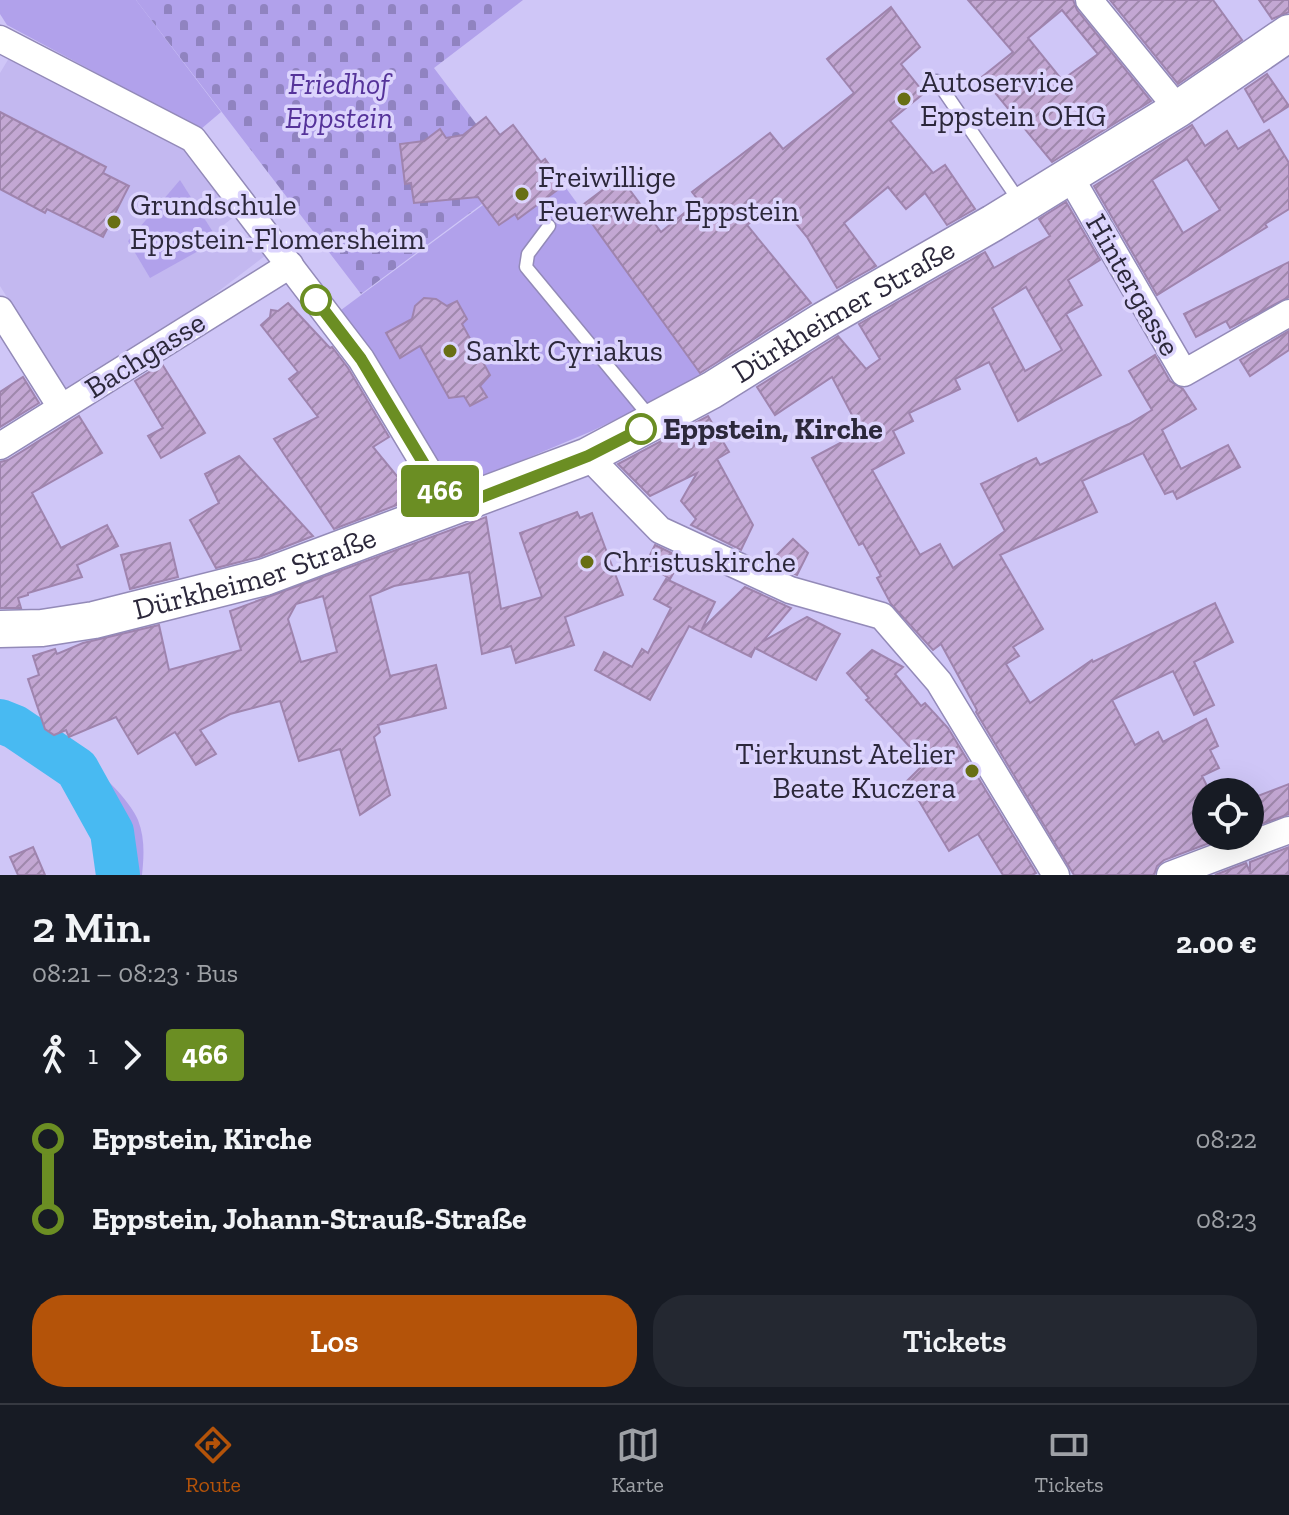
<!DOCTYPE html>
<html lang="de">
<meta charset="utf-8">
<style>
:root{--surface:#171b24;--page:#242831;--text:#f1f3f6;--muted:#9ea1a6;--line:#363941;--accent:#b45309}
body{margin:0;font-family:"Zilla Slab",serif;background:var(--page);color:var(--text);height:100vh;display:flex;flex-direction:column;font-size:30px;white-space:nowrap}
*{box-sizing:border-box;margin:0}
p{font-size:26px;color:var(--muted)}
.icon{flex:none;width:44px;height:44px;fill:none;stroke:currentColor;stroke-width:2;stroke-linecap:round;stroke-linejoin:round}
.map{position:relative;height:875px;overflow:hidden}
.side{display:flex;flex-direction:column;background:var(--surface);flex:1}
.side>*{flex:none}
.badge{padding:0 16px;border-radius:6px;font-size:28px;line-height:52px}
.controls{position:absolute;left:1192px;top:778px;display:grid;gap:16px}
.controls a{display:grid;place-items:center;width:72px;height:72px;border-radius:50%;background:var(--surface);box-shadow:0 8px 32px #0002;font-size:40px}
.map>.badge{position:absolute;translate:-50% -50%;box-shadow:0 0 0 4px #fff}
.legs{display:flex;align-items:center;gap:12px;height:88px;padding:0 32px;font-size:26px}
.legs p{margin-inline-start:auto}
.summary{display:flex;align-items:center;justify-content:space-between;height:136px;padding:0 32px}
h1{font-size:44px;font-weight:600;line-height:60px}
.action{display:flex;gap:16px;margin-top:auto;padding:16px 32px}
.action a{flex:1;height:92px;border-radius:32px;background:var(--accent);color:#fff;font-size:32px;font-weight:600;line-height:92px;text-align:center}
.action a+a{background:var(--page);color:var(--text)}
ul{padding:0 32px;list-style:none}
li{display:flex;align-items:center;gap:28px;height:80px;font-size:30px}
li i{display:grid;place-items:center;width:12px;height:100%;margin:0 10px;background:currentColor}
li i::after{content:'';width:20px;height:20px;margin:-10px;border:6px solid;border-radius:50%;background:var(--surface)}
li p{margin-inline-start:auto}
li:first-child i{background:linear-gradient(#0000 50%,currentColor 0)}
li:last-child i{background:linear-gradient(currentColor 50%,#0000 0)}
.menu{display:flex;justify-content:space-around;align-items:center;height:112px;border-top:2px solid var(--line);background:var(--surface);font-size:22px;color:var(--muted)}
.menu a{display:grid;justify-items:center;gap:4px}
.menu .active{color:var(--accent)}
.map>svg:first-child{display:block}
.built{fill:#c3b8f0}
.green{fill:#b1a1eb}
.cemetery{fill:url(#cemetery-stones)}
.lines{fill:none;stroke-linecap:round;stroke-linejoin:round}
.river{stroke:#48baf2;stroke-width:44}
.building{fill:url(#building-hatch);stroke:#9f84ae;stroke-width:2;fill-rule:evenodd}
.lane-casing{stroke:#938ab8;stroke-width:15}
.street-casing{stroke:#938ab8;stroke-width:29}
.secondary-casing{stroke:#938ab8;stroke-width:39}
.lane{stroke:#fff;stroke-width:12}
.street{stroke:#fff;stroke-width:26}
.secondary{stroke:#fff;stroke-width:36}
.line-1-casing{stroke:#fff;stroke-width:18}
.line-1{stroke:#6b8e23;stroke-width:12}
.poi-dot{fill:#686f14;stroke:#dcd4fd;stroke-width:3}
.stop-1-dot{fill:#fff;stroke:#6b8e23;stroke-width:4}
.labels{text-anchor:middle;stroke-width:7;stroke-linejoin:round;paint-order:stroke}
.poi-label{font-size:30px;fill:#2c283b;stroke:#dcd4fd;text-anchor:start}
.park-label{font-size:30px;font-style:italic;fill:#55339a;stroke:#dcd4fd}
.street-label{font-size:30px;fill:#2c283b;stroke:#dcd4fd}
.stop-label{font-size:30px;font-weight:bold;fill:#2c283b;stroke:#dcd4fd;text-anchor:start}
</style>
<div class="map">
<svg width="1289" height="875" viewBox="0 0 1289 875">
<defs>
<pattern id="cemetery-stones" width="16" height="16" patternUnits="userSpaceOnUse" patternTransform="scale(2)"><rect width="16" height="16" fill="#b1a1eb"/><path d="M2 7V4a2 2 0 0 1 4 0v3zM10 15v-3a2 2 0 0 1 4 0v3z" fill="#9083c0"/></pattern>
<pattern id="building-hatch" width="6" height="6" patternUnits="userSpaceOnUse" patternTransform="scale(2)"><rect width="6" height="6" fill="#c3a7d3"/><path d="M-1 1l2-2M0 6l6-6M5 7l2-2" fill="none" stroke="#9f88ac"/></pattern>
</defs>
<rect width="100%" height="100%" fill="#cfc6f7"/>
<path class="built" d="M9,58l175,91 51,67 -14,11 14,19 15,-11 16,20 -59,45 -143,89 -64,-103v-213z"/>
<g class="green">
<path d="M0,0h136l85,112 -20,17 -194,-104 -7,-11z"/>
<path d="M545,159l158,218 -111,54 -138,58 -113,-179z"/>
<path d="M180,180l38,60 -68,38 -22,-37z"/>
<path d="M0,710c13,6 28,9 40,17 28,16 86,64 98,93 7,18 6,36 4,55h-36l-5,-56 -36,-46 -65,-33z"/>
</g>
<path class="cemetery" d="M136,0h387l-89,68 83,110 -156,116z"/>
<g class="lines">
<path class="river" d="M0,721l15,6 62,42 35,63 6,43"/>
</g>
<g class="building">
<path d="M968,0h105l4,10 74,91 -99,61 -70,-85 31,-25zM1062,10l36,44 -36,26 -34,-42z"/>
<path d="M1110,0h103l29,40 -64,44z"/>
<path d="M1259,0h30v12l-17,7z"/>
<path d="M891,7l29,40 -19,17 23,29 -34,28 43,52 12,-8 30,44 -28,16 -22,-32 -19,16 -18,-22 -44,36 32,43 -39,22 -30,-51 -29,-36 -31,24 64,78 -111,70 -120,-166 40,-30 41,55 38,-31 -7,-9 78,-59 13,16 71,-56 -27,-34z"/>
<path d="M1267,74l22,32 -25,16 -19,-33z"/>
<path d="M0,112l106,55 -3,6 26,13 -26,51 -56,-28 -2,4 -45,-24z"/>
<path d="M486,117l14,18 13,-10 28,37 4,-3 19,26 -46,34 -3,-5 -16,11 -21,-28 -64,6 -3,-20 -6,1 -5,-40 24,-3 16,-12 6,9 17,-3z"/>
<path d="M1192,125l13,21 22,-15 11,18 31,-19 20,33v46l-24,15 2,3 -110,68 -63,-109zM1187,159l33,51 -37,23 -31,-53z"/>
<path d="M1066,202l34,58 -32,20 14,25 -16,9 35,61 -83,46 -29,-59 -34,17 5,10 -51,24 4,8 -20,10 11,22 -32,17 48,85 20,-11 13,24 52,-37 -24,-47 55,-26 4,7 89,-41 23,-14 -23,-39 26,-16 15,26 13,8 13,20 -34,21 19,39 47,-24 12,22 -63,32 -4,-8 -8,3 -22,-41 -61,28 15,31 -97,43 43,74 -30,18 6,9 -13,8 24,39 62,-43 1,2 122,-59 18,39 -39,20 20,43 -20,10 -21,-44 -61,29 23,45 23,-13 5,10 43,-23 12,27 -8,4 9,18 -17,8 4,8v52h22l-64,24 -7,6 -3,9h-80l-98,-163 1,-2 -36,-66 -8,6 -42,-46 -14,-26 4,-2 -18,-33 -4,2 -47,-87 49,-26 -29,-55 -57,38 -18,-28 81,-51 28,33 14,-10 -21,-35 126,-72 9,16 56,-32 -11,-17zM1026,287l36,63 -37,21 -33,-63z"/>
<path d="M1289,262v35l-59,31 -4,-7 -30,16 -12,-23z"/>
<path d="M424,298l12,1 11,7 10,-5 10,18 -5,5 28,51 -10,11 7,11 -17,9 -6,-10 -15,2 -29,-52 -20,12 -14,-25 26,-14 3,-13z"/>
<path d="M288,303l42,45 2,-1 16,21 41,69 -16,10 42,51 -81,31 -60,-90 44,-22 -29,-38 9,-7 -37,-47 9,-8 1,-7 7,1z"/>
<path d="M1289,331v19l-39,26 -10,-16z"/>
<path d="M162,364l43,69 -44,25 -13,-22 15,-8 -28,-47z"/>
<path d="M23,377l16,26 -39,24v-35z"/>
<path d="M79,416l23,37 -70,40 29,55 46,-23 11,21 -41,19 5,12 -54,16v2l-10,3 3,10h-21v-146l8,-2z"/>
<path d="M708,416l21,36 -12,7 36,66 -12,25 -50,-25 5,-6 -15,-18 16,-28 -47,23 -32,-32z"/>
<path d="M239,456l74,80 -54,21 -43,11 -26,-48 29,-17 -14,-29z"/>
<path d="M577,512l3,6 12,-5 31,82 -58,22 9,28 -58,18 -5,-17 -29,8 -13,-82 -75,14 -24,10 20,80 46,-11 10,43 -68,17 2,7 -6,5 16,58 -30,20 -20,-66 -41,12 -19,-60 -50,13 -30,16 16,24 -20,11 -21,-33 -37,22 -22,-37 -47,20 -3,-7 -12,5 -9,-6 -17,-50 11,-4 -6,-19 22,-7 2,5 26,-11 76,-18 10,45 72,-20 -11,-39 256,-94 15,92 41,-12 -22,-64zM323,596l14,56 -36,10 -13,-43 8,-15z"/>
<path d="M793,539l15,14 -11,22 -28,-12z"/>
<path d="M170,543l8,34 -48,12 -9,-34z"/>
<path d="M655,545l27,13 -12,21 -24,-16z"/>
<path d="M666,579l49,23 -13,27 43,-42 46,21 -29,34 45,-25 33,17 -24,46 -61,-32 -4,9 -62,-31 -39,74 -55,-30 9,-18 28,15 10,-18 6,4 23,-45 -17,-9z"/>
<path d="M872,650l31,17 -8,7 26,32 4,-3 23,25 88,145 -4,2h-29l-25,-41 -29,17 -42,-70 18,-18 -59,-63 3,-2 -22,-25z"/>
<path d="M1289,784v30l-39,14v-29z"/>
<path d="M33,847l12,28h-27l-8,-18z"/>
<path d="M1289,847v28h-74l31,-12 4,9v-10z"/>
</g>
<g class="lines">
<g class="lane-casing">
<g id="lane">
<path d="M937,81l83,121"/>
<path d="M549,226l-21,28 -2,13 124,150"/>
</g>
</g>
<g class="street-casing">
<g id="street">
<path d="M1089,0l89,109"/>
<path d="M0,39l193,100 168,220 90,150"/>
<path d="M1069,175l115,198 105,-60"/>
<path d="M0,310l61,97"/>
<path d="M0,446l290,-181"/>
<path d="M588,456l72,74 130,60 92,26 57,66 117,193"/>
<path d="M1170,875l119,-45"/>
</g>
</g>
<g class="secondary-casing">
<g id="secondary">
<path id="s1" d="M0,629l42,-1 52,-8 171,-43 323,-121 124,-66 112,-70 169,-97 185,-114 111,-76"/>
</g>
</g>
<use href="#lane" class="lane"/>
<use href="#street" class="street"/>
<use href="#secondary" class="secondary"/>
</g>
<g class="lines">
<g class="line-1-casing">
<path id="line-1" d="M316,300l45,59 90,150 137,-53 53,-27"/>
</g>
<use href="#line-1" class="line-1"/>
</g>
<g class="poi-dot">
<circle cx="904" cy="99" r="8"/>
<circle cx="522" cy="194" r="8"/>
<circle cx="114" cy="222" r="8"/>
<circle cx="450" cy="351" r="8"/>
<circle cx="587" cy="562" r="8"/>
<circle cx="972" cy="771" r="8"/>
</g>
<g class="stop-1-dot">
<circle cx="316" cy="300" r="14"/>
<circle cx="641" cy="429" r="14"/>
</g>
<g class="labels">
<g class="poi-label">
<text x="920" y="92">Autoservice<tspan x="920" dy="34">Eppstein OHG</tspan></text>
<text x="538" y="187">Freiwillige<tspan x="538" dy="34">Feuerwehr Eppstein</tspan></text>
<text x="130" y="215">Grundschule<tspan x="130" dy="34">Eppstein-Flomersheim</tspan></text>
<text x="466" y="361">Sankt Cyriakus</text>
<text x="603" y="572">Christuskirche</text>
<text x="956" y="764" text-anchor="end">Tierkunst Atelier<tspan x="956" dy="34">Beate Kuczera</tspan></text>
</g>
<g class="park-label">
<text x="339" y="94">Friedhof<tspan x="339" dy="34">Eppstein</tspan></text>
</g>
<g class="street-label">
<text transform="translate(1133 285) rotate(60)" y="10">Hintergasse</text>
<text dy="10" stroke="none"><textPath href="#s1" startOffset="910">Dürkheimer Straße</textPath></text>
<text transform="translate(145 355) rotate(-32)" y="10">Bachgasse</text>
<text dy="10" stroke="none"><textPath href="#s1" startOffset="262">Dürkheimer Straße</textPath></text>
</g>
<g class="stop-label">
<text x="663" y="439">Eppstein, Kirche</text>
</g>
</g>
</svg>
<div class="controls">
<a><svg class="icon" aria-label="locate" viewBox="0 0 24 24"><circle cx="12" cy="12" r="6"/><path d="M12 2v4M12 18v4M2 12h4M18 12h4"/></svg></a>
</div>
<b class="badge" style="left:440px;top:491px;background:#6b8e23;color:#fff">466</b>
</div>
<section class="side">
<div class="summary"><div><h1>2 Min.</h1><p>08:21 – 08:23 · Bus</p></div><b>2.00 €</b></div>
<div class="legs"><svg class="icon" aria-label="walk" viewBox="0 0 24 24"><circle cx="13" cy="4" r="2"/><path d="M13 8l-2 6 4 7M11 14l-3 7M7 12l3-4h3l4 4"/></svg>1<svg class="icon" aria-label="forward" viewBox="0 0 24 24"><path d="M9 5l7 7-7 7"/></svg><b class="badge" style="background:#6b8e23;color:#fff">466</b></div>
<ul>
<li><i style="color:#6b8e23"></i><b>Eppstein, Kirche</b><p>08:22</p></li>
<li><i style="color:#6b8e23"></i><b>Eppstein, Johann-Strauß-Straße</b><p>08:23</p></li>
</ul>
<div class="action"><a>Los</a><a>Tickets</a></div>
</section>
<nav class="menu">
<a class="active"><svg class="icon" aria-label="directions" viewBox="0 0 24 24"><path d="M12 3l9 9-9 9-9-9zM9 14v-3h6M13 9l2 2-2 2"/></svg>Route</a>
<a><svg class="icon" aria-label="map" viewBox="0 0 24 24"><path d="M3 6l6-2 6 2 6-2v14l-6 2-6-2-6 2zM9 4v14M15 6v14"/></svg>Karte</a>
<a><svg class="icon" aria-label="tickets" viewBox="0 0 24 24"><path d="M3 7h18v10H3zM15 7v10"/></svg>Tickets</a>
</nav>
